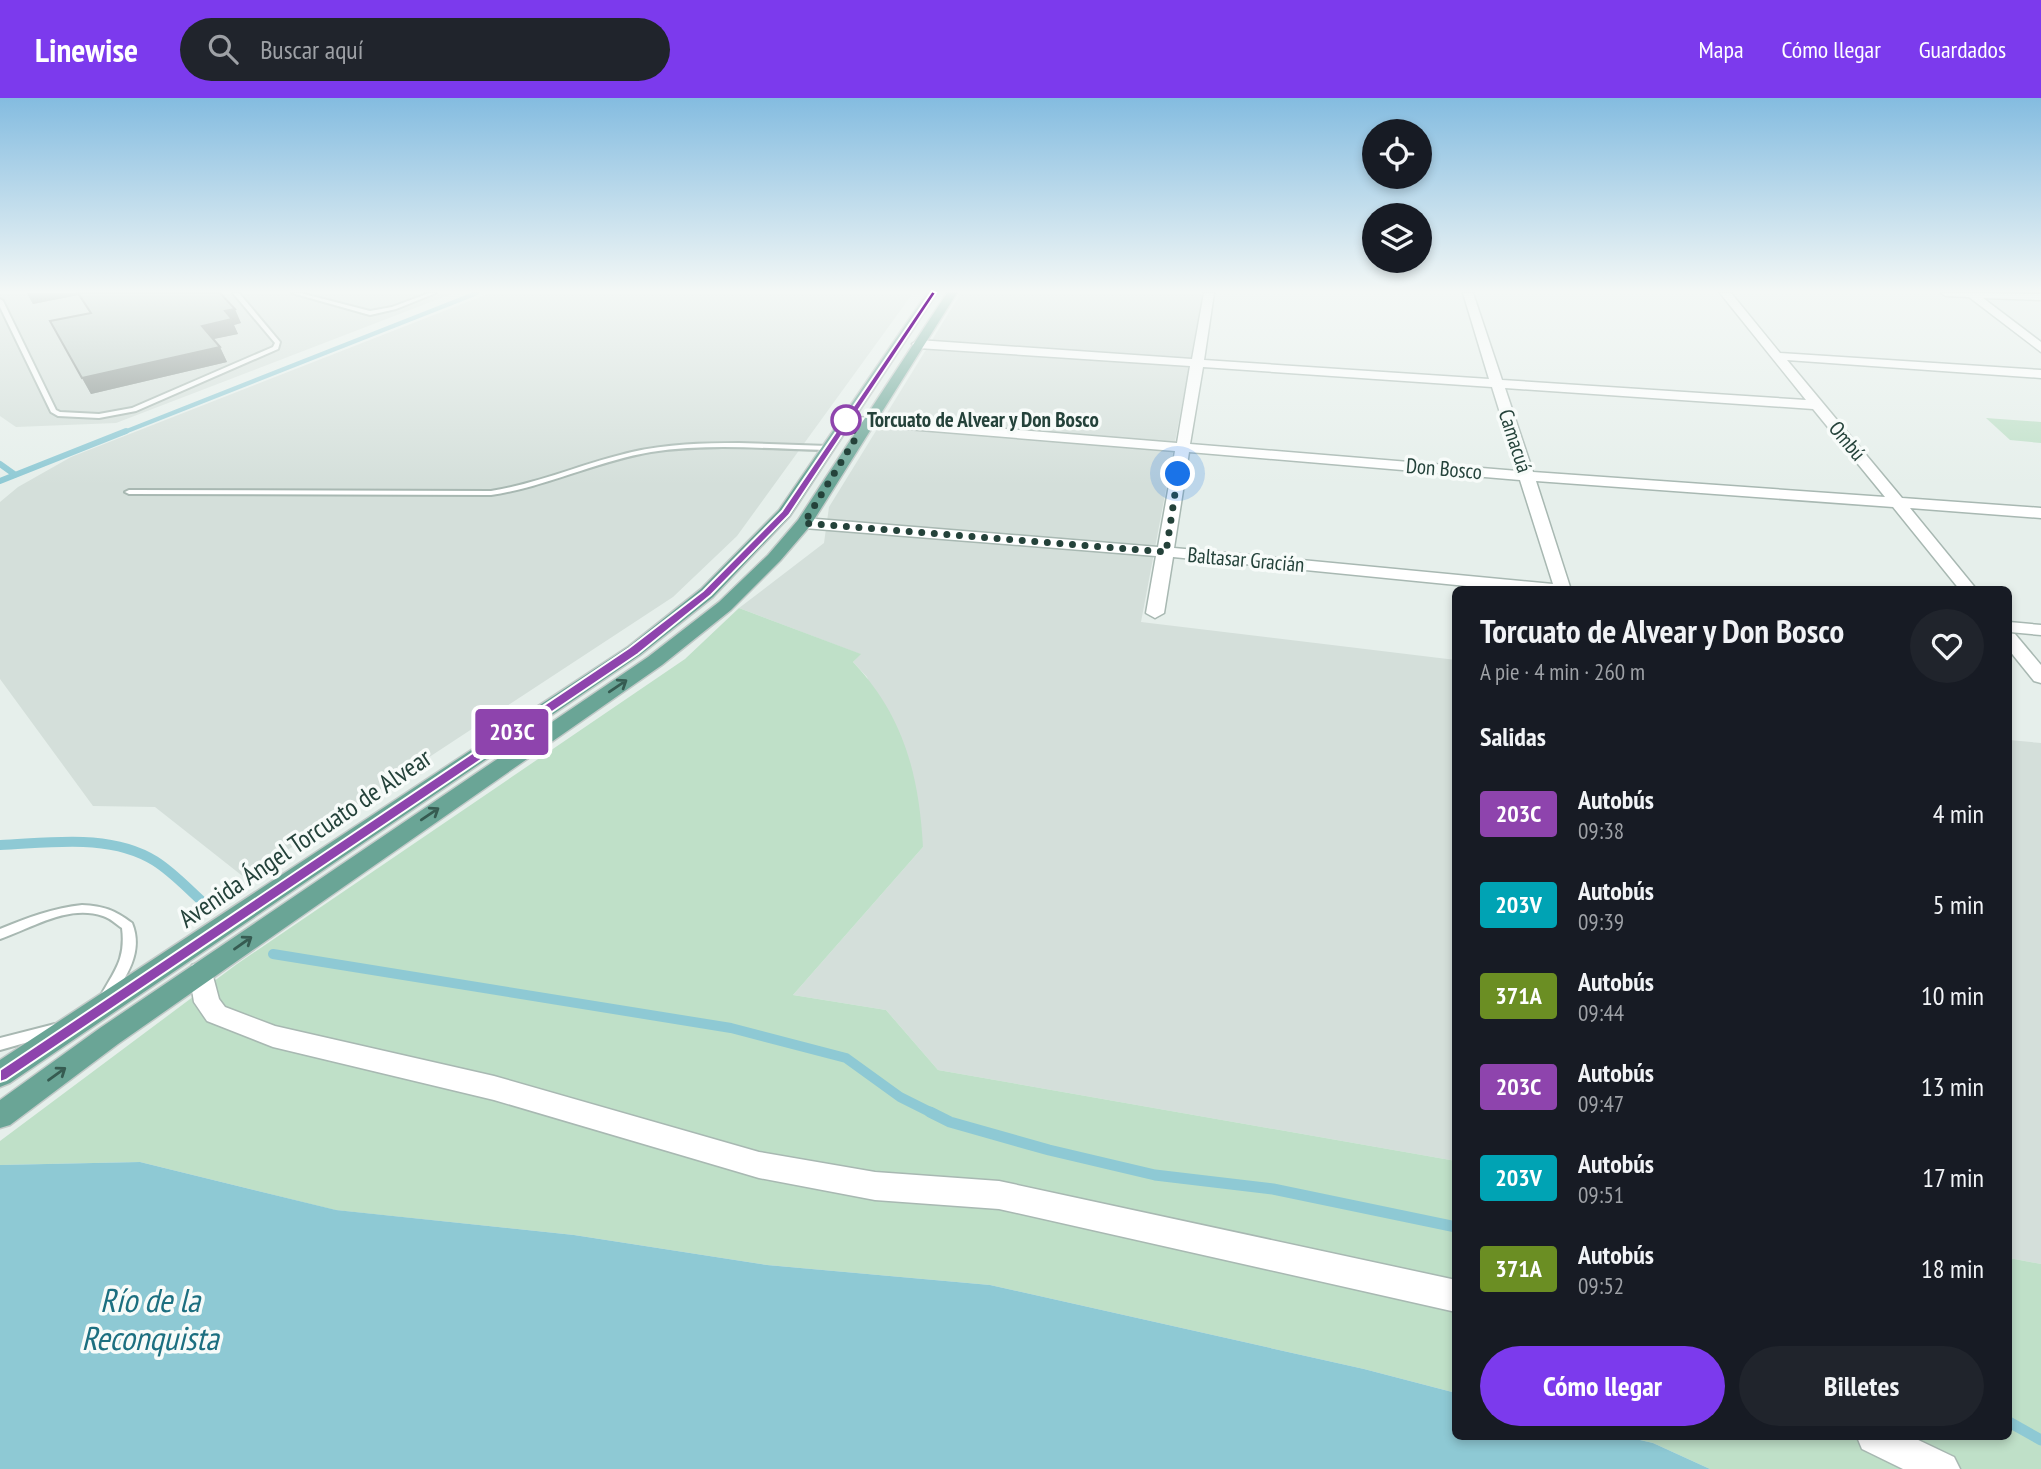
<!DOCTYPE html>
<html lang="es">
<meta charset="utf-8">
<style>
:root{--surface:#171b24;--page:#20242c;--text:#f1f3f6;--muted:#9ea1a6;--accent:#7c3aed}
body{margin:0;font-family:"PT Sans Narrow",sans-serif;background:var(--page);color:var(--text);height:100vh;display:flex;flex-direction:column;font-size:26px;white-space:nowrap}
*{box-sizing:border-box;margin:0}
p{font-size:23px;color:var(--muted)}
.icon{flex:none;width:38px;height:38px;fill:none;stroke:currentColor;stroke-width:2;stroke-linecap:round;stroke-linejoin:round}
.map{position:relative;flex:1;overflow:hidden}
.side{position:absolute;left:1452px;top:488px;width:560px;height:854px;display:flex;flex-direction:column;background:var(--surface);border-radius:10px;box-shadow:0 4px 10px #0003}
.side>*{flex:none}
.badge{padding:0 14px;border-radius:5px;font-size:24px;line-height:46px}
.controls{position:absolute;left:1362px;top:21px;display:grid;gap:14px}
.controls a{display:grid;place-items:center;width:70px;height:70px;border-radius:50%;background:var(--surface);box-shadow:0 4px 10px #0003;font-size:35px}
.you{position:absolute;width:35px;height:35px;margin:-18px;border:5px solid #fff;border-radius:50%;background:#1a73e8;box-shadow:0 0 0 10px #1a73e833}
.map>.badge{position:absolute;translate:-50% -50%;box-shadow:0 0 0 4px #fff}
h2{padding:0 28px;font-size:26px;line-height:63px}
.round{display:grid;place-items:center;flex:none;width:74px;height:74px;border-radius:37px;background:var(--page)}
.overview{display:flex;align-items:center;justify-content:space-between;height:119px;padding:0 28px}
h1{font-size:33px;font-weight:800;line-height:52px}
.primary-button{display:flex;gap:14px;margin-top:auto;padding:14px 28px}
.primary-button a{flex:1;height:80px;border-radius:42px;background:var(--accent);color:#fff;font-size:28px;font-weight:800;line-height:80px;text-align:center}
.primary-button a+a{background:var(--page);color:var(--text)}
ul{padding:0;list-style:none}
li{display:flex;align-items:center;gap:21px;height:91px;padding:0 28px}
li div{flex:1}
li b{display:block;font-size:26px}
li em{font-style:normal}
li .badge{min-width:77px;font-weight:700;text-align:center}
header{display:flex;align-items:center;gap:42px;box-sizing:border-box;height:98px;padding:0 35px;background:var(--accent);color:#fff}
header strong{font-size:33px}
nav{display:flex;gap:38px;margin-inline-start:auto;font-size:24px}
.search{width:490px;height:63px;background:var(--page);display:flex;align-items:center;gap:18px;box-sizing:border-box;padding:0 24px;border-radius:38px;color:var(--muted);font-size:26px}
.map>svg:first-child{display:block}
.built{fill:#d4dfda}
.green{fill:#bfe0c8}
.water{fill:#8ec9d4}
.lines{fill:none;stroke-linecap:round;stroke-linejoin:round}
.stream-far3{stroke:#8ec9d4;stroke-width:4.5}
.stream-far2{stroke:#8ec9d4;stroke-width:6}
.stream-far1{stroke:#8ec9d4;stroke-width:10}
.stream{stroke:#8ec9d4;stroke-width:11}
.service-casing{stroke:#a8b8b2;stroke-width:4}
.minor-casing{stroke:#a8b8b2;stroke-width:3}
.primary-casing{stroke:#c2cac8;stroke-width:3}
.service{fill:#fff;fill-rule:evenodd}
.minor{fill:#fff;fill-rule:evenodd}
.primary{fill:#6aa596;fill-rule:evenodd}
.wall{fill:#a1aea9}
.shaded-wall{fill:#838d89}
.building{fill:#bbcac4;stroke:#838d89;stroke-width:2}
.oneway{stroke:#365b51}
.line{fill:#8e44ad;stroke:#fff;stroke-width:2}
.walk{stroke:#24423a;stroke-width:7;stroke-dasharray:0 12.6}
.stop-dot{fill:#fff;stroke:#8e44ad;stroke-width:3.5}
.labels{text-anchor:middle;stroke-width:7;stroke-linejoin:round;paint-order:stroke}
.far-stop-label{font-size:21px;font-weight:bold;fill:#24423a;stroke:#f7fbf9;text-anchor:start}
.far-street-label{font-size:21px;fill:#24423a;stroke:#f7fbf9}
.street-label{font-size:26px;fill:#24423a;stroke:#f7fbf9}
.near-water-label{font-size:33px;font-style:italic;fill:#1c6f80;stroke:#f7fbf9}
</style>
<header>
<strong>Linewise</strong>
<div class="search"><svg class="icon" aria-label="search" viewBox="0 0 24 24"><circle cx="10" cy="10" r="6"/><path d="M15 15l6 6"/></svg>Buscar aquí</div>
<nav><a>Mapa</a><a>Cómo llegar</a><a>Guardados</a></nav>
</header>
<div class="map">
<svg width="2041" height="1371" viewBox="0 0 2041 1371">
<rect width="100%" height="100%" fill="#e6efeb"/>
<g class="built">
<path d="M0,195h454l-338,130 -100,4 -16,-11z"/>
<path d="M490,195h423l-176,243 -64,61 -428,281 -90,-71 -62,-1 -93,-127v-177l18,-15 53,-30z"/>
<path d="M961,195h242l-62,329 315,38v501l-518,-91 -52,-60 -93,-15 130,-148 -56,-170 -14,-15 7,-8 -121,-46 85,-65 5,-36z"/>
<path d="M2009,642l32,3v521l-32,-6z"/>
</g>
<g class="green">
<path d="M1986,320l55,4v21l-31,-3z"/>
<path d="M739,510l122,46 -8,8c51,54 66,113 70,185l-130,148 93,15 52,60 518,91v232l-92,-24 -374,-84 -223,-20 -193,-30 -239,-25 -195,-48 -140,3v-24l237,-177 448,-305z"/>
<path d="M2009,1160l32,6v205h-331l-57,-26 -26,-6h382z"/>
</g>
<path class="water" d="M140,1064l196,48 238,25 193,30 223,20 374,84 92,24v44h171l26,6 57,26h-1710v-304z"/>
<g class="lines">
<path class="stream-far3" d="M122,335l355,-140"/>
<g class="stream-far2">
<path d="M0,366l14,10"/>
<path d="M0,383l126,-50"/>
</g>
<g class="stream-far1">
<path d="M0,747c50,-2 110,-12 155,16 19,12 34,29 50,43"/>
<path d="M273,856l458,74 115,30 54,39 34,17"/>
</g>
<g class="stream">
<path d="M930,1014l20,10 99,28 106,25 118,14 183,38"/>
<path d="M2009,1324l32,18"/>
</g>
<g class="service-casing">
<g id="service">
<path d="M233,195h6l41,49 -2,7 -142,62 -37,7 -41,-2 -7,-4 -51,-105v-8l3,2 53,109 4,2 39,2 33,-6 141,-61 2,-4z"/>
<path d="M292,195h8l70,18 22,-4 37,-14h7l-40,16 -26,6z"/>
<path d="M739,345l89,3 4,2 -4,2c-59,-1 -119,-7 -177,2 -54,9 -105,35 -160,43l-362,-1 -4,-2 4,-2 362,1c49,-8 93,-28 141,-39 35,-8 71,-9 107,-9z"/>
<path d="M82,807c22,1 32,5 50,18 12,29 -6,54 -22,78l-4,1 -4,-1 -2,-4c14,-26 26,-37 22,-69 -6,-4 -12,-10 -19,-12 -35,-12 -71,12 -103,23v-10c27,-11 53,-21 82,-24z"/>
<path d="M55,926l5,1 2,4 -2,4 -60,17v-12z"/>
</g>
</g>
<g class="minor-casing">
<g id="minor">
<path d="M1204,195h10l-10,67 285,19 -26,-86h10l29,87 304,20 -86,-107h11l49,60 261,17v8l-254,-18 115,138 139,10v10l-131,-10 67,82h-17l-67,-83 -357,-26 35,109h-64l-334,-33 -9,56 -9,5 -9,-5 10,-57 -352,-28 -8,-5 8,-5 354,29 17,-96 -329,-27 -7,-4 7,-4 331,27 13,-77 -272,-18 -6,-4 6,-4 274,19zM1203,269l289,20 26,84 -328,-27zM1505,290l308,21 72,88 -352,-25zM1189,354l331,28 33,104 -379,-36z"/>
<path d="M1941,195l100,1v6l-58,-2 58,44v10l-72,-55 -23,-1z"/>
<path d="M2009,524l32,3v10l-32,-3z"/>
<path d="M2009,535l6,1 26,31v18l-7,-2 -25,-31z"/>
<path d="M201,864l9,3 9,34 6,8 50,19 219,50 265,76 116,20 124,9 457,99v32l-457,-103 -124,-9 -116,-22 -265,-78 -221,-53 -66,-26 -13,-19 -5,-30 3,-7z"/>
<path d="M1857,1339h55l42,20 6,12h-57l-41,-20z"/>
</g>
</g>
<g class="primary-casing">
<g id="primary">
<path d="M927,195h10l-147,223 -77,81 -73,58 -630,428 -10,4v-27l628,-413 73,-58 78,-79z"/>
<path d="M947,195h10l-147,233 -30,35 -49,49 -69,55 -544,379 -108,81 -10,3v-28l100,-72 548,-371 71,-55 49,-47 30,-35z"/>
</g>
</g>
<use href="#service" class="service"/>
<use href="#minor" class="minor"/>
<use href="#primary" class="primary"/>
</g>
<path class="wall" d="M27,195h193l21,30 -7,2 4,9 -25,5 7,8 7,15 -136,32 -41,-73 40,-8 -12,-18 -45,9z"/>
<g class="shaded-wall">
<path d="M27,195h50l1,2 -45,9z"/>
<path d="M235,211l6,14 -7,2 4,9 -29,6 -7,-14 23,-15z"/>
<path d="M220,249l7,15 -136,32 -9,-16z"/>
</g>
<path class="building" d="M78,195h142l15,16 -10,2 7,8 -30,7 18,21 -138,31 -32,-57 41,-8z"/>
<defs><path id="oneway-shaft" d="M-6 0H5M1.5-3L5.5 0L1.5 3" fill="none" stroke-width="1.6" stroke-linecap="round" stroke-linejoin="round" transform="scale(1.75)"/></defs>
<g class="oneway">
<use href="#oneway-shaft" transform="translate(618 588) rotate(-34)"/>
<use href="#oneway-shaft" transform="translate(430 716) rotate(-34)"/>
<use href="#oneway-shaft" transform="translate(243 845) rotate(-35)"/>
<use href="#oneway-shaft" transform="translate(57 976) rotate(-36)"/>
</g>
<linearGradient id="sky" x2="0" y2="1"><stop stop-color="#84bce0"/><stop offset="0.5" stop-color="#f4f8f6"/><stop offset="1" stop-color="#f4f8f6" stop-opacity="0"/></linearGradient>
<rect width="2041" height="387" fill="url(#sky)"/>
<path class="line" d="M932,193l4,2 -147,222 -78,80 -73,59 -632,426 -6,2v-12l629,-422 74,-57 79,-80z"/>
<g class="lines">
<path class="walk" d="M846,322l11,16 -53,87 362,29 12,-78"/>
</g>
<circle class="stop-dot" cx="846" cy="322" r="14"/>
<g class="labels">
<g class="far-stop-label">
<text x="867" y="329">Torcuato de Alvear y Don Bosco</text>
</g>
<g class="far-street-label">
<text transform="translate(1515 343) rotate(72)" y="7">Camacuá</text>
<text transform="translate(1847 343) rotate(50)" y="7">Ombú</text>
<text transform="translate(1444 371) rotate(5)" y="7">Don Bosco</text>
<text transform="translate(1246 462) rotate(5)" y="7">Baltasar Gracián</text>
</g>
<g class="street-label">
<text transform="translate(305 740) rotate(-34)" y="9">Avenida Ángel Torcuato de Alvear</text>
</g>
<g class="near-water-label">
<text x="150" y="1214">Río de la<tspan x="150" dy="38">Reconquista</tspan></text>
</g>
</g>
</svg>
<div class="controls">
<a><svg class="icon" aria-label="locate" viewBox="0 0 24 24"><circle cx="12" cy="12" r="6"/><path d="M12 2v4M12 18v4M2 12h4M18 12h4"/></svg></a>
<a><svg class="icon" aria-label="layers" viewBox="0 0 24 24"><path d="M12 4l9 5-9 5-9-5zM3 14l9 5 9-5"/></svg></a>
</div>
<div class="you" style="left:1178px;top:376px"></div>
<b class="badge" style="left:512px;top:634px;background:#8e44ad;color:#fff">203C</b>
<section class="side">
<div class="overview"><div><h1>Torcuato de Alvear y Don Bosco</h1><p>A pie · 4 min · 260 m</p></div><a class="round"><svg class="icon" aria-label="heart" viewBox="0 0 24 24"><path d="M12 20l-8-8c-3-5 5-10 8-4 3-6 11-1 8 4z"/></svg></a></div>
<h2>Salidas</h2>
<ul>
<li><span class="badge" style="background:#8e44ad;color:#fff">203C</span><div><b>Autobús</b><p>09:38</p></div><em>4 min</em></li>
<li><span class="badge" style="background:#00a3b4;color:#fff">203V</span><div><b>Autobús</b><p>09:39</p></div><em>5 min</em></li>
<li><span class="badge" style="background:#6b8e23;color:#fff">371A</span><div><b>Autobús</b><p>09:44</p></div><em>10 min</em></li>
<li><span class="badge" style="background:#8e44ad;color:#fff">203C</span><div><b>Autobús</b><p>09:47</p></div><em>13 min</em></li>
<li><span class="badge" style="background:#00a3b4;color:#fff">203V</span><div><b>Autobús</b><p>09:51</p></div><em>17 min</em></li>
<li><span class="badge" style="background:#6b8e23;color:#fff">371A</span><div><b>Autobús</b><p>09:52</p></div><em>18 min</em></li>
</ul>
<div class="primary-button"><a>Cómo llegar</a><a>Billetes</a></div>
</section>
</div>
